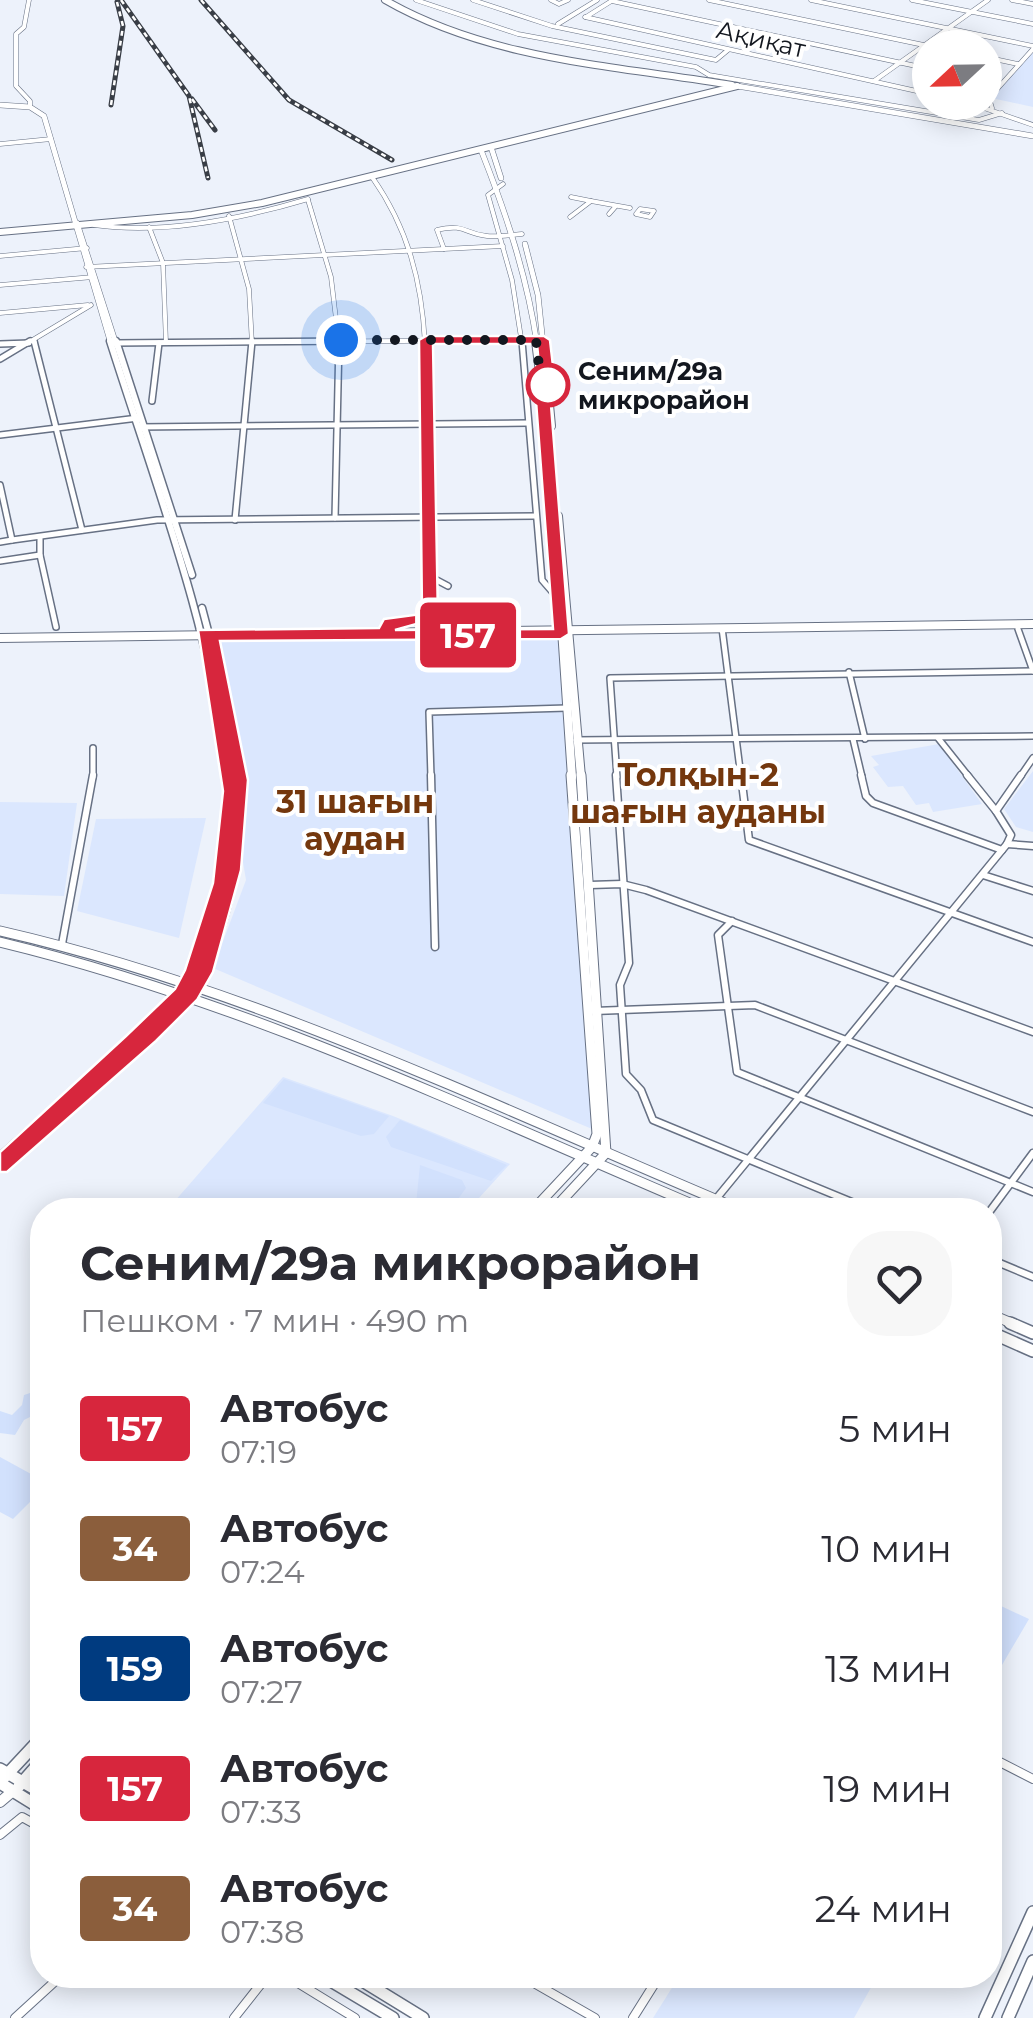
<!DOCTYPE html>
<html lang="ru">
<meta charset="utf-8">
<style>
:root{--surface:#fff;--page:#f7f7f7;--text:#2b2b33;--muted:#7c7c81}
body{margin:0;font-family:Montserrat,sans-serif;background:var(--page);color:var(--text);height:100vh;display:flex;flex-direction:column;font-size:38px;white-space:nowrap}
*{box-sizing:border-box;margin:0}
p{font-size:32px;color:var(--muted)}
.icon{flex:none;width:55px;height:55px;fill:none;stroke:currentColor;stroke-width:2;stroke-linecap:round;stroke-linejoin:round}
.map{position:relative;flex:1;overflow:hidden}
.details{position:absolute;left:30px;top:1198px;width:972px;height:790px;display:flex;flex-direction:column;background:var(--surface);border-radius:40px;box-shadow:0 5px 25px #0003}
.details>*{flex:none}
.badge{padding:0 20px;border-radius:8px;font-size:35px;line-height:65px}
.needle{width:65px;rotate:248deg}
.controls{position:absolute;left:912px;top:30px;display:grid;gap:20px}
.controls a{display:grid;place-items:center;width:90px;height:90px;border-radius:50%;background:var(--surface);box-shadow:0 5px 25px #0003;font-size:50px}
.you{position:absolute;width:50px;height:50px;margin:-25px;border:8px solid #fff;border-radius:50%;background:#1a73e8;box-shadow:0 0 0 15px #1a73e833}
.map>.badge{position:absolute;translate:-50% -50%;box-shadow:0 0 0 5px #fff}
.round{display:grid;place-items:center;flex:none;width:105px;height:105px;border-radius:40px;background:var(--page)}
.summary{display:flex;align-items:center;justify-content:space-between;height:170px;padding:0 50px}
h1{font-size:48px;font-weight:700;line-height:75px}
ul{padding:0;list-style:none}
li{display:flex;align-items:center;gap:30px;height:120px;padding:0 50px}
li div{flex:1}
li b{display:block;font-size:38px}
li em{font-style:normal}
li .badge{min-width:110px;font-weight:700;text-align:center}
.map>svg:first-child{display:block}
.built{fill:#dbe7fe}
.green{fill:#d2e1fd}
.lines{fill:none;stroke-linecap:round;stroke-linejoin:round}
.minor-far3-casing{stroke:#677184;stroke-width:5}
.minor-far2-casing{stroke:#677184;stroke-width:8}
.minor-far1-casing{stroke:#677184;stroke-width:9}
.minor-casing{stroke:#677184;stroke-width:10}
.tertiary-far3-casing{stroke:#677184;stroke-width:6}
.tertiary-far2-casing{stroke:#677184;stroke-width:9}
.tertiary-far1-casing{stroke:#677184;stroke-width:10}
.tertiary-casing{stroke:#677184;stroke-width:12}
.secondary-far3-casing{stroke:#677184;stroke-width:6}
.secondary-far2-casing{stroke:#677184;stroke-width:10}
.secondary-far1-casing{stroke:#677184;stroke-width:11}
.secondary-casing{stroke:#677184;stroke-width:14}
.primary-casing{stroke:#677184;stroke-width:8}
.minor-far3{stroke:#fff;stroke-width:4}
.minor-far2{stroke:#fff;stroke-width:5}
.minor-far1{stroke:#fff;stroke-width:6}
.minor{stroke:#fff;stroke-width:8}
.tertiary-far3{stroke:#fff;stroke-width:5}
.tertiary-far2{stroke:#fff;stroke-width:6}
.tertiary-far1{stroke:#fff;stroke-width:8}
.tertiary{stroke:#fff;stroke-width:10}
.secondary-far3{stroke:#fff;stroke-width:5}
.secondary-far2{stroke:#fff;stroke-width:8}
.secondary-far1{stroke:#fff;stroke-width:9}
.secondary{stroke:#fff;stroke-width:11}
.primary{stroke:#fff;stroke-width:6}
.rail-casing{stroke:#393e46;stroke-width:5}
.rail{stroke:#fff;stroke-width:2.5;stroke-dasharray:5;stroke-linecap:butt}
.line{fill:#d7263d;stroke:#fff;stroke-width:2.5;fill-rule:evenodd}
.walk{stroke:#13171f;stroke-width:10;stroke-dasharray:0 18}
.stop-dot{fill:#fff;stroke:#d7263d;stroke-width:5}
.labels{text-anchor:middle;stroke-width:8;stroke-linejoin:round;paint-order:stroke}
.far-street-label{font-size:25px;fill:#13171f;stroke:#fff}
.far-stop-label{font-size:25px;font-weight:bold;fill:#13171f;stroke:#fff;text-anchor:start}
.neighbourhood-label{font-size:32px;font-weight:bold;fill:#74370d;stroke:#fff}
</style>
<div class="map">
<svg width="1033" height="2018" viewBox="0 0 1033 2018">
<rect width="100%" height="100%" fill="#edf2fb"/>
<g class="built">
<path d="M1033,53v54l-42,-9 36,-43z"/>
<path d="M561,638l31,491 -379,-161 33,-88 -41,-241z"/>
<path d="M939,744l43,60 -49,8 -4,-9 -13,2 -13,-19 -15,1 -15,-20 6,-2 -8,-9z"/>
<path d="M1033,771v61l-17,-5 -12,-18z"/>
<path d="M0,802l77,1 -13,93 -64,-2z"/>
<path d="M206,818l-27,120 -102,-27 19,-92z"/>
<path d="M283,1077l110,39 117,48 -42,46h-301z"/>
<path d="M680,1975h198l-24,43h-201z"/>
</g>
<g class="green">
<path d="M284,1079l105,37 -15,18 -13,2 -98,-33z"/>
<path d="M400,1120l107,45 -16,16 -100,-34 -5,-10z"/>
<path d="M420,1165l42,15 4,8 -16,22 -34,-6z"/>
<path d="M42,1389v22l-18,9 -9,15 -15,-2v-22l12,4 10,-10 2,-10z"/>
<path d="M0,1457l42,23v10l-29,29 -13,-7z"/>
<path d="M1001,1606l28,13 -37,63 -2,-59z"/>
</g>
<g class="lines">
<g class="minor-far3-casing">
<g id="minor-far3">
<path d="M29,0l-5,27 -8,7v52l14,15v6"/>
<path d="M416,0l102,34 178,33 13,8 270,45 23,-7"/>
<path d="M473,0l79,26 164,34 12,-10"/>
<path d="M551,0l8,4 9,-4"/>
<path d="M709,0l229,48"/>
<path d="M811,0l222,46"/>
<path d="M912,0l121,24"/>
<path d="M1012,0l21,4"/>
<path d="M612,1l318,68"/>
<path d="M585,17l345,77"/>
<path d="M586,17l27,-17"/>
<path d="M558,24l39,-24"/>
<path d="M985,57l33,7"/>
<path d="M874,81l114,-81"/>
<path d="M985,81l15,3"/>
<path d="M967,102l66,23"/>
<path d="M992,108l-3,-10 44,-49"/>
<path d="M0,144l51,-5"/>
<path d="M372,177c36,51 50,105 53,167"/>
<path d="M503,184l-15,11 24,85 10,64"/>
<path d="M308,200l23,77 8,67"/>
<path d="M591,201l39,7"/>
<path d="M640,209l14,2 -4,6 -14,-3z"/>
<path d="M609,214l7,-8"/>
<path d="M229,216l20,73 3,55"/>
<path d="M570,217l21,-16 -20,-4"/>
<path d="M94,225c70,10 147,-6 214,-26"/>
<path d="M149,227l14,36 3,80"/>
<path d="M444,249l-7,-19c29,-7 27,4 50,6 11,1 24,-1 35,-2"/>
<path d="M0,256l87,-8"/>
<path d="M86,267l417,-21"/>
<path d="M0,285l93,-8"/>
<path d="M0,313l88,-8"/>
<path d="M34,340l1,4"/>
<path d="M115,343l422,-3"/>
<path d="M6,344l23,-1"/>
<path d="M26,344l65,-39"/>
</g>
</g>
<g class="minor-far2-casing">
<g id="minor-far2">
<path d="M34,341l48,189"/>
<path d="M425,341l6,236 17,9"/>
<path d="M522,341l20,239 19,22"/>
<path d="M115,343l241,-2"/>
<path d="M0,344l29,-1"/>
<path d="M0,359l30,-18"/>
<path d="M152,401l7,-58"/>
<path d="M140,427l388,-4"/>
<path d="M0,435l138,-17"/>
<path d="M0,485l12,55 145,-20 379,-4"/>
<path d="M335,518l4,-177"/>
<path d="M235,520l17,-179"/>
<path d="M40,537v18l16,72"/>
<path d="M0,542l12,-2"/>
<path d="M0,561l40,-6"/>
<path d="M722,628l19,149"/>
<path d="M1018,629l15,42"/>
<path d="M386,633l4,-11h29l12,-6v-38"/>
<path d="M849,672l16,67"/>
<path d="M938,738l31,39"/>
<path d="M853,739l9,38"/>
<path d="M576,740l457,-4"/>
<path d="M93,748v29"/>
<path d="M431,777l-2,-65 138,-4"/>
<path d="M617,777l-7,-99 423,-7"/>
<path d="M1020,777l13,-19"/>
</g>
</g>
<g class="minor-far1-casing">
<g id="minor-far1">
<path d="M431,775l4,172"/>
<path d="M616,775l13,188 -9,22 6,89 15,16 12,30 218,90"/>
<path d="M741,775l8,65 284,102"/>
<path d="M861,775l5,21 7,7 129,47"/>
<path d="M967,775l29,36"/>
<path d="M1007,844l26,2"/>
<path d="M983,875l50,16"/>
<path d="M590,885l32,-1 24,6 387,142"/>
<path d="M732,921l-14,14 19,137 296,120"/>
<path d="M62,944l31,-169"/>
<path d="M594,1011l161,-6 278,107"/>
<path d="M716,1199l291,-355 4,-9 -15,-24 25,-36"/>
<path d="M990,1211l43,-58"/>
<path d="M990,1259l43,18"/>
</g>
</g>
<g class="minor-casing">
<g id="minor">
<path d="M990,1757l43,22"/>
<path d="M0,1835l22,-18 20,11"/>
<path d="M285,1975l70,43"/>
<path d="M520,1975l75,43"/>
<path d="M15,2018l47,-43"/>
<path d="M234,2018l34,-43"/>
<path d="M633,2018l27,-43"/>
</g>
</g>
<g class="tertiary-far3-casing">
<g id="tertiary-far3">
<path d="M0,105l30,2 14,9 67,228"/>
<path d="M77,223l39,121"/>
</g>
</g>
<g class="tertiary-far2-casing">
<g id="tertiary-far2">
<path d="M110,341c46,145 100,284 118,436"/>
<path d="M116,341l76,234"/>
<path d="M202,608l29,110 8,59"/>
</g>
</g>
<g class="tertiary-far1-casing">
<g id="tertiary-far1">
<path d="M0,1157l183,-164 30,-69 14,-72 1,-77"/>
<path d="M0,1167l182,-163c47,-62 61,-153 57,-229"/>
</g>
</g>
<g class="tertiary-casing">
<path id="tertiary" d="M0,1802l13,-11"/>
</g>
<g class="secondary-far3-casing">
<g id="secondary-far3">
<path d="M737,86l296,50"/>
<path d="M491,147l10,31"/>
<path d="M481,150c25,63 46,126 56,194"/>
<path d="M525,244l13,51 5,49"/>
</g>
</g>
<g class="secondary-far2-casing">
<g id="secondary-far2">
<path d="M536,341l14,112 22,324"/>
<path d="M543,341l8,85"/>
<path d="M558,516l23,261"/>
<path d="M0,638l1033,-14"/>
</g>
</g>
<g class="secondary-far1-casing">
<g id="secondary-far1">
<path d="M0,931c258,59 498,177 741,279"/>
<path d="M0,942c245,59 475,170 706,268"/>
<path d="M533,1210l59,-63 5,-13 -26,-359"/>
<path d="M553,1210l53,-57 -25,-378"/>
<path d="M990,1314l26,11"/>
</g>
</g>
<g class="secondary-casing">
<g id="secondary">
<path d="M1010,1323l23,10"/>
<path d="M990,1332l43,19"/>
<path d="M0,1769l42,24"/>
<path d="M0,1782l42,-45"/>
<path d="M0,1783l42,26"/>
<path d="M19,1786l23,-26"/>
<path d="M321,1975l72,43"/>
<path d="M353,1975l70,43"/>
<path d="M985,2018l48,-106"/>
<path d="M1008,2018l25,-57"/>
</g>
</g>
<g class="primary-casing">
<g id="primary">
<path d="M385,0c104,60 231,66 347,85"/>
<path d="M0,232l192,-17 70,-12 475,-117"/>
</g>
</g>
<use href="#minor-far3" class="minor-far3"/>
<use href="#minor-far2" class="minor-far2"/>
<use href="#minor-far1" class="minor-far1"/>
<use href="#minor" class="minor"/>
<use href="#tertiary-far3" class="tertiary-far3"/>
<use href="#tertiary-far2" class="tertiary-far2"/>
<use href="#tertiary-far1" class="tertiary-far1"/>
<use href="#tertiary" class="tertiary"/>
<use href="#secondary-far3" class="secondary-far3"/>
<use href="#secondary-far2" class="secondary-far2"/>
<use href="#secondary-far1" class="secondary-far1"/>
<use href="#secondary" class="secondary"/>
<use href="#primary" class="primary"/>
<g class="rail-casing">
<g id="rail">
<path d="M121,0l68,96 19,82"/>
<path d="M201,0l88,100 103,60"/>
<path d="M192,99l23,31"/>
<path d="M111,105l12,-79 -6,-24"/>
</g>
</g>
<use href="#rail" class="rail"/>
</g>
<path class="line" d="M426,336h118l6,4 7,61 -6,4 18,229 -8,5 -341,2 28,139 -7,90 -28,102 -16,28 -41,41 -149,131h-7v-20l126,-116 49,-47 10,-19 28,-87 10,-92 -25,-161 181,-2 5,-9 38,-5 -3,-274zM433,344h104l5,53 -6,4 17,228 -158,1 43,-12z"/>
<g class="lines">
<path class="walk" d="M341,340h195l7,61h7l-2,-16"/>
</g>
<circle class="stop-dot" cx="548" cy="385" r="20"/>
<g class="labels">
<g class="far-street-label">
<text transform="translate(761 39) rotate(13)" y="9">Ақиқат</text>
</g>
<g class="far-stop-label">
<text x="578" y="380">Сеним/29а<tspan x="578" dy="29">микрорайон</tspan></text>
</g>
<g class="neighbourhood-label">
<text x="698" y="786">Толқын-2<tspan x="698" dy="37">шағын ауданы</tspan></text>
<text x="355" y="813">31 шағын<tspan x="355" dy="37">аудан</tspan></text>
</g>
</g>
</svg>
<div class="controls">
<a><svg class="needle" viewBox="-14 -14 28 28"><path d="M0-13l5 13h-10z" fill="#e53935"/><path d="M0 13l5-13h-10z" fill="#7c7c81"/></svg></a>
</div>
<div class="you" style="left:341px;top:340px"></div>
<b class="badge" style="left:468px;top:635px;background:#d7263d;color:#fff">157</b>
<section class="details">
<div class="summary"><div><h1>Сеним/29а микрорайон</h1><p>Пешком · 7 мин · 490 m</p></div><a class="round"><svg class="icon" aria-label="heart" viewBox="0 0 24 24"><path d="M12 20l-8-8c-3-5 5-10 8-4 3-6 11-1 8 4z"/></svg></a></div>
<ul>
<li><span class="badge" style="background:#d7263d;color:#fff">157</span><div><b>Автобус</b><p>07:19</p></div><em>5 мин</em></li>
<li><span class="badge" style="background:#8b5e3c;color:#fff">34</span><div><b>Автобус</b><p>07:24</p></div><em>10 мин</em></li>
<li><span class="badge" style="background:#003b80;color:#fff">159</span><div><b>Автобус</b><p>07:27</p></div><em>13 мин</em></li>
<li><span class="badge" style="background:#d7263d;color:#fff">157</span><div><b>Автобус</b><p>07:33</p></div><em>19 мин</em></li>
<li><span class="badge" style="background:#8b5e3c;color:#fff">34</span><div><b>Автобус</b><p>07:38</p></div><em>24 мин</em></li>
</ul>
</section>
</div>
